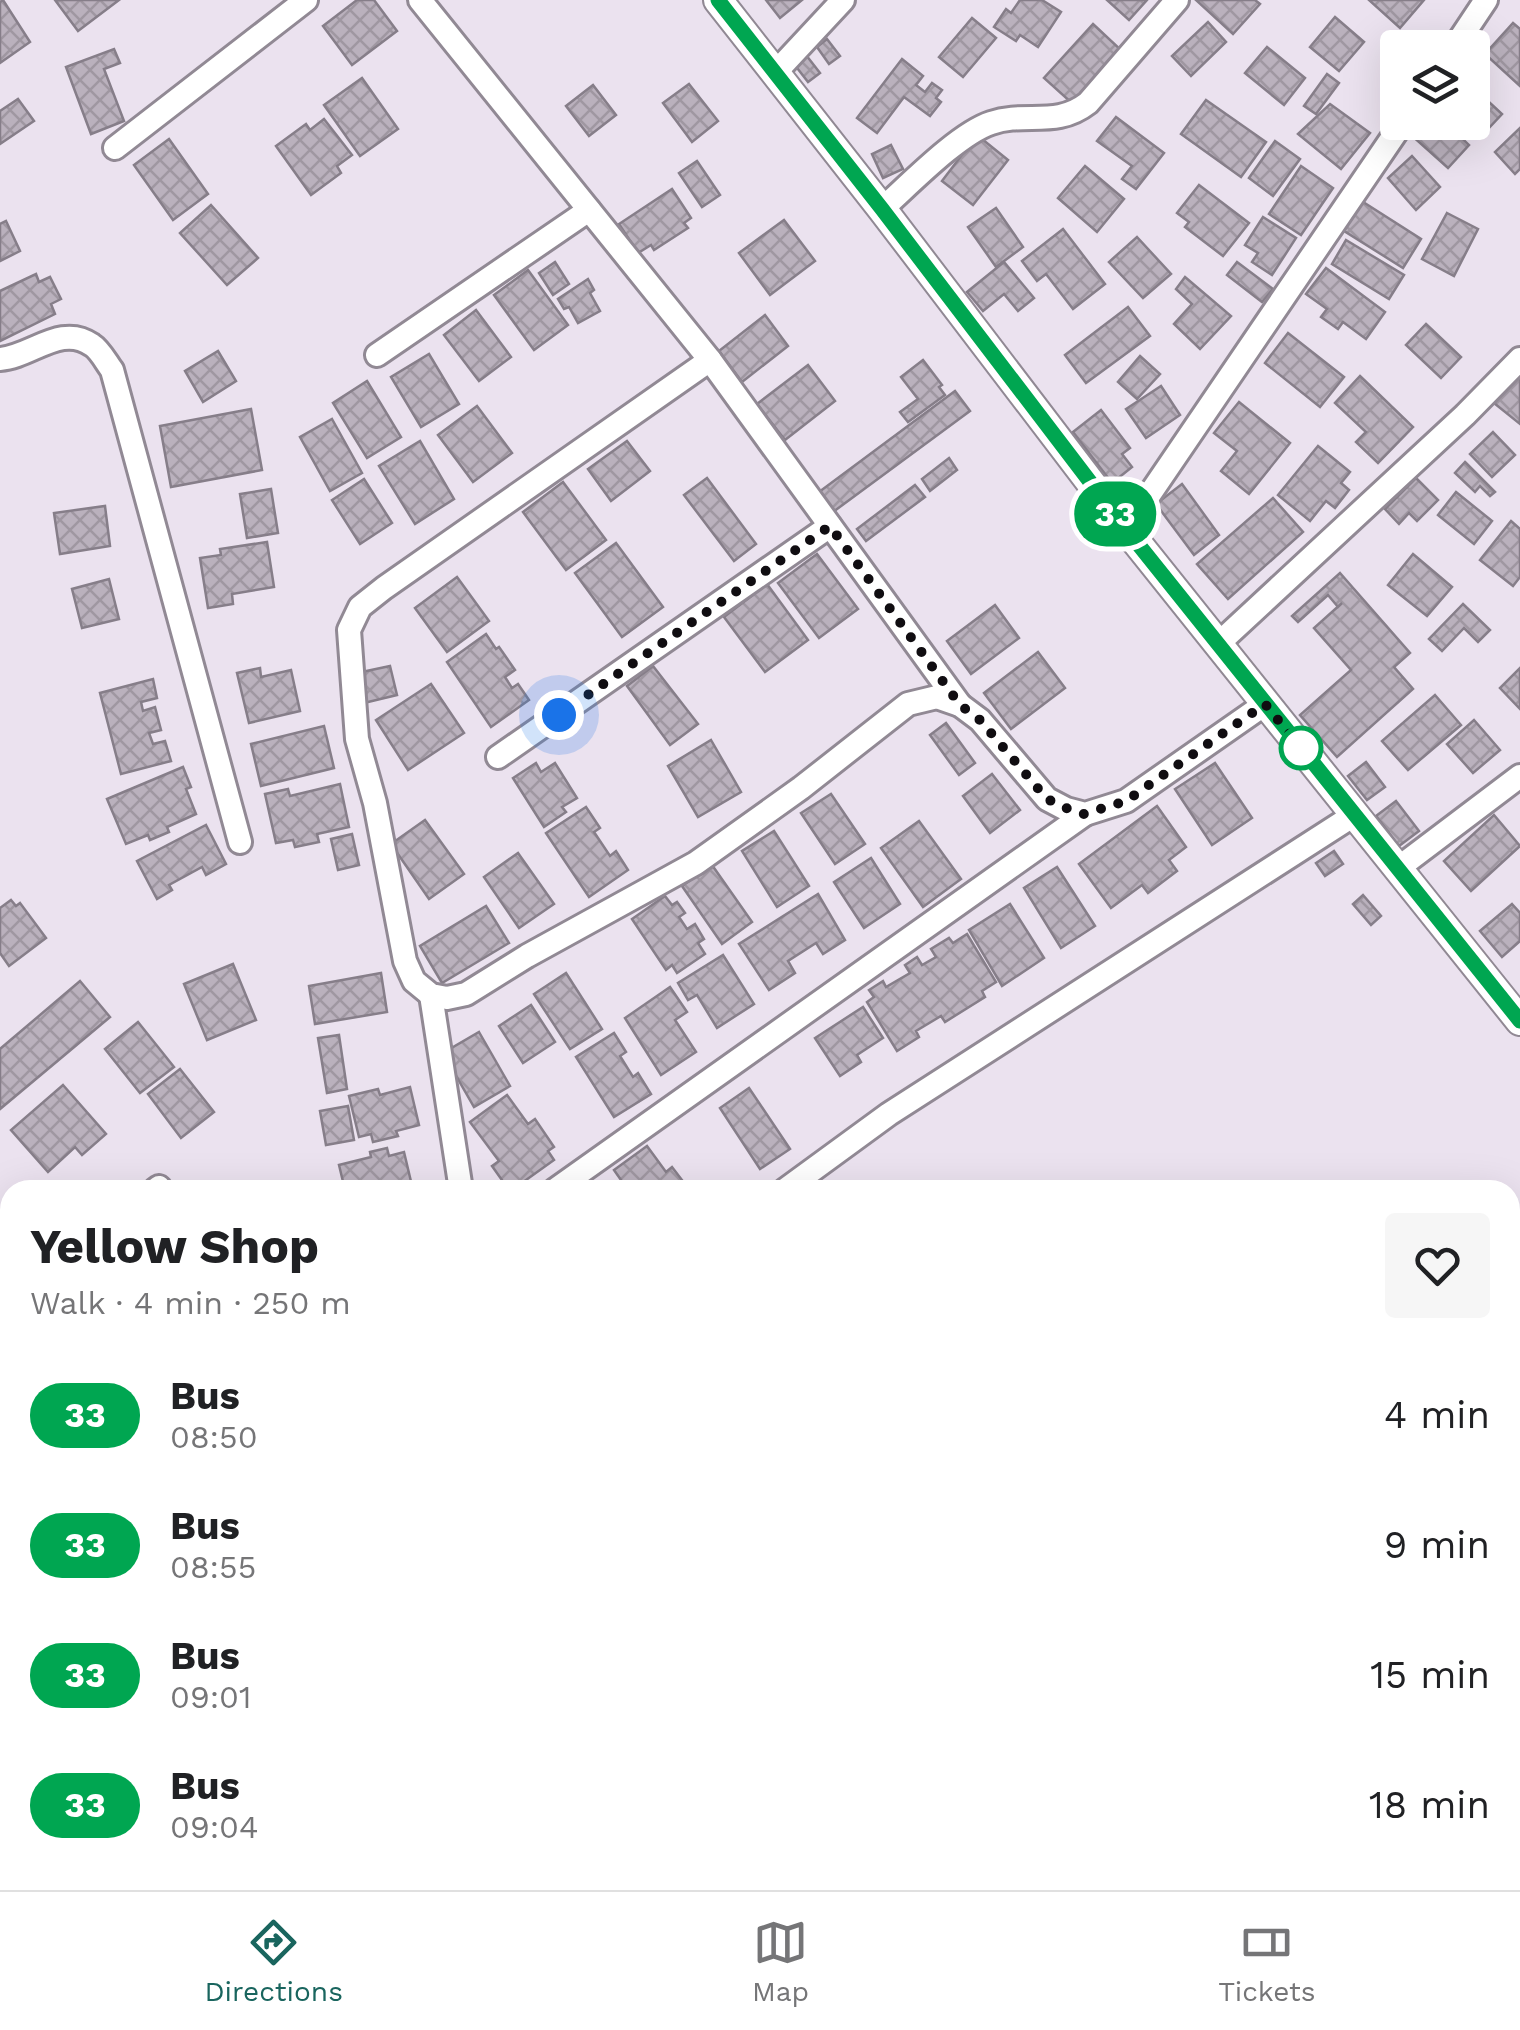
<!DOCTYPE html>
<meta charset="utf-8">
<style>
:root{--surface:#fff;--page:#f6f6f6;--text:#202124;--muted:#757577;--line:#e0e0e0;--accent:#19655e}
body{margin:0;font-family:"Work Sans",sans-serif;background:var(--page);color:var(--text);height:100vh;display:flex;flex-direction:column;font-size:38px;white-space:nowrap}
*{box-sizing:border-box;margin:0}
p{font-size:32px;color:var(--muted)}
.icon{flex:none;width:55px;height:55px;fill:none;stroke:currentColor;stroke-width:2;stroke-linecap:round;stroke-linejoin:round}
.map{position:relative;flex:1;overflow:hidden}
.sheet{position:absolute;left:0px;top:1180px;width:1520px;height:710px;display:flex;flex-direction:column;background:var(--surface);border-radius:30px 30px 0 0;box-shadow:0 10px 40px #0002}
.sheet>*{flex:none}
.badge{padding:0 20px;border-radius:32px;font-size:35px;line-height:65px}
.controls{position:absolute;left:1380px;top:30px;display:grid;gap:20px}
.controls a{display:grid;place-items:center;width:110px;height:110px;border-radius:10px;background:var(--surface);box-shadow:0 10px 40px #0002;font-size:50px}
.you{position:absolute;width:50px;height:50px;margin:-25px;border:8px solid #fff;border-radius:50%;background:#1a73e8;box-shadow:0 0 0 15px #1a73e833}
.map>.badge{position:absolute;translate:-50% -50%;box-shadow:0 0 0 5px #fff}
.round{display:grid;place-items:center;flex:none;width:105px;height:105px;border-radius:10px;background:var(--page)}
.summary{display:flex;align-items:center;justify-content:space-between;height:170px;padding:0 30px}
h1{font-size:48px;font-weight:700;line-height:75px}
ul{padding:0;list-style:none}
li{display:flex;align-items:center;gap:30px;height:130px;padding:0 30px}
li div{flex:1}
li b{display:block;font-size:38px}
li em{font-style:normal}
li .badge{min-width:110px;font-weight:700;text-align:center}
.dock{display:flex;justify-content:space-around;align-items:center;height:140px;border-top:2px solid var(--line);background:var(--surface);font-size:28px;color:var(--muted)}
.dock a{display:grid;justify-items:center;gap:5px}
.dock .active{color:var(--accent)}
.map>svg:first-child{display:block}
.building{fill:url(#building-cross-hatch);stroke:#867e89;stroke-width:2.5}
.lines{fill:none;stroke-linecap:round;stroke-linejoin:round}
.minor-casing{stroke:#918994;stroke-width:28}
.tertiary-casing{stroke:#918994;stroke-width:32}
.minor{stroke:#fff;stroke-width:22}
.tertiary{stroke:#fff;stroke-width:28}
.line-casing{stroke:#fff;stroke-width:22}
.line{stroke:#00a651;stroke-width:15}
.walk{stroke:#100d11;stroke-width:10;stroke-dasharray:0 18}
.stop-dot{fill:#fff;stroke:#00a651;stroke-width:5}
</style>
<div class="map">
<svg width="1520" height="1890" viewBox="0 0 1520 1890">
<defs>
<pattern id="building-cross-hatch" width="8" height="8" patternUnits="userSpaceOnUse" patternTransform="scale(2.5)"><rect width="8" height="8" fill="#bab1bd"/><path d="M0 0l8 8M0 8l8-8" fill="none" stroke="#9f97a1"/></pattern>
</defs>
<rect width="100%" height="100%" fill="#ebe2ef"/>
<g class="building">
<path d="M3,0l27,42 -30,21v-61z"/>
<path d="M55,0h64l-41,31z"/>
<path d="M357,0h17l23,31 -45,34 -29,-39z"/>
<path d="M766,0h36l-22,18z"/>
<path d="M1020,0h22l19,12 -23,35 -18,-12 -4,6 -22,-14 12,-18 5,4z"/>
<path d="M1107,0h40l-18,20z"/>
<path d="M1196,0h59l5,4 -27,30z"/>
<path d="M1369,0h55l-24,28z"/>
<path d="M1335,17l29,25 -25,29 -29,-24z"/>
<path d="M972,18l24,20 -33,39 -24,-20z"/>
<path d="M1208,22l18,20 -35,34 -19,-20z"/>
<path d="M1513,23l7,6v57l-35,-32z"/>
<path d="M1093,24l29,27 -48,54 -30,-27z"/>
<path d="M827,39l13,17 -11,8 -12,-17z"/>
<path d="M1267,47l38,31 -21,27 -39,-32z"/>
<path d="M114,49l6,14 -16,6 20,52 -33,13 -25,-67z"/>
<path d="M806,55l14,18 -12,9 -14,-18z"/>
<path d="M902,59l21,17 -7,9 9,7 7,-9 10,7 -6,8 5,4 -11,14 -26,-19 -27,36 -20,-15z"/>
<path d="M1327,74l12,9 -23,31 -12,-8z"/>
<path d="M362,78l36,51 -38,27 -36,-51z"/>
<path d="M689,84l29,37 -26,21 -29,-39z"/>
<path d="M593,85l23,30 -27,21 -23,-30z"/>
<path d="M1475,89l27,25 -14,15 -6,-6 -9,9 -10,-10h9v-30z"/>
<path d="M18,99l16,22 -34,23v-33z"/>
<path d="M1206,100l60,42 -25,35 -60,-43z"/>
<path d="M1330,104l40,29 -29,36 -43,-35z"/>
<path d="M1116,117l48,36 -28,36 -14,-10 10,-13 -35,-25z"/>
<path d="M324,119l28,36 -15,11 4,7 -30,22 -35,-49 30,-22 4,6z"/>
<path d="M1422,122h23l24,23 -21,23 -37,-33z"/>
<path d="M1520,128v41l-5,5 -20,-22z"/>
<path d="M977,135l31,25 -35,45 -31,-24z"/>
<path d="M169,139l39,55 -35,26 -39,-55z"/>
<path d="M1275,141l25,18 -27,37 -24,-18z"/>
<path d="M891,145l12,24 -20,9 -11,-24z"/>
<path d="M1412,156l28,31 -24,23 -28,-32z"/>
<path d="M697,161l23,34 -18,12 -23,-34z"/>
<path d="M1085,166l39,33 -27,33 -39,-34z"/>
<path d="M1301,166l32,22 -32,47 -32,-21z"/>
<path d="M1199,185l50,38 -26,33 -38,-29 4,-5 -12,-9z"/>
<path d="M672,189l19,29 -7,5 4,5 -34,22 -3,-5 -13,8 -19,-29z"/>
<path d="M1360,200l61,39 -18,29 -62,-39z"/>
<path d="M211,205l47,53 -31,27 -47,-52z"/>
<path d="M996,208l27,39 -27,20 -28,-40z"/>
<path d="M1447,213l31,16 -24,47 -32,-17z"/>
<path d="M1263,217l33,21 -24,37 -20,-13 6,-9 -13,-8z"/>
<path d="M784,220l31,41 -45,34 -31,-42z"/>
<path d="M6,221l14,30 -20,10v-37z"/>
<path d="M1063,229l42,55 -32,25 -27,-35 -9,7 -15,-20z"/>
<path d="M1137,237l34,37 -28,24 -34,-36z"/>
<path d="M1346,240l58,35 -15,24 -57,-35z"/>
<path d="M555,262l14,22 -16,11 -14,-22z"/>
<path d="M1004,262l30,36 -16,13 -14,-17 -21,17 -16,-19z"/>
<path d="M1237,262l36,27 -11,13 -35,-27z"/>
<path d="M1326,268l59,44 -19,27 -23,-17 -5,7 -17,-12 6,-8 -21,-15z"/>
<path d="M528,270l40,55 -34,25 -40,-55z"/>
<path d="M36,274l3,8 11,-5 11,22 -10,5 4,10 -55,27v-50z"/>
<path d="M1185,277l46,39 -31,33 -26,-25 18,-20 -16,-15z"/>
<path d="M588,279l6,11 -4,3 10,18 -22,12 -9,-16 -5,2 -6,-10z"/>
<path d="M1128,307l22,29 -64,47 -21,-28z"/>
<path d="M476,310l35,47 -32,24 -35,-46z"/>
<path d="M765,315l23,31 -46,36 -23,-31z"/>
<path d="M1426,324l35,33 -20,21 -35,-33z"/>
<path d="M1288,333l56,44 -24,30 -55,-44z"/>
<path d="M218,351l18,30 -33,21 -18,-31z"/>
<path d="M429,354l30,50 -38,23 -30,-50z"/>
<path d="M1140,356l20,18 -23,25 -19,-17z"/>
<path d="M923,360l19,25 -3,2 6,8 -37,27 -8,-10 18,-13 -17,-22z"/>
<path d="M808,365l27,36 -50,39 -28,-36z"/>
<path d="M1517,374l3,3v47l-26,-21z"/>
<path d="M1360,376l53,51 -35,36 -22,-21 10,-10 -31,-29z"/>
<path d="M367,381l34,56 -34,21 -34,-55z"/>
<path d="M1161,386l19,29 -34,23 -20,-29z"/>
<path d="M955,391l15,20 -137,101 -14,-20z"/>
<path d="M1239,402l51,41 -41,51 -28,-23 16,-20 -23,-18z"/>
<path d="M477,406l35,47 -39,29 -35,-47z"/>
<path d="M251,409l11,61 -91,17 -11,-61z"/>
<path d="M1101,410l29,38 -8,6 10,13 -20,16 -39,-51z"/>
<path d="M332,419l30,54 -32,18 -30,-54z"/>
<path d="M1493,432l22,23 -23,22 -22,-23z"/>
<path d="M420,441l34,58 -39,25 -36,-58z"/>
<path d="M627,441l23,30 -39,30 -23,-32z"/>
<path d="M1318,446l32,26 -9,11 8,7 -14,18 -9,-7 -16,20 -32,-26z"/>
<path d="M949,458l8,12 -27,21 -8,-12z"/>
<path d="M1465,462l30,30 -5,4 -10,-10 -5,6 -20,-19z"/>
<path d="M707,478l49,66 -22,17 -50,-66z"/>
<path d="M1416,478l22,22 -21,21 -8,-8 -10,11 -14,-15z"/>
<path d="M364,479l28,44 -32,21 -28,-44z"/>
<path d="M563,482l43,58 -40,30 -43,-58z"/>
<path d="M1182,484l37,51 -25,20 -38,-51z"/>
<path d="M915,485l10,12 -59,44 -9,-12z"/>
<path d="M271,489l7,44 -31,5 -7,-44z"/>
<path d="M1456,492l36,29 -18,23 -36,-29z"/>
<path d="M1273,498l30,34 -75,67 -31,-35z"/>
<path d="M105,506l5,40 -50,8 -6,-41z"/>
<path d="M1511,521l9,8v48l-7,9 -33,-26z"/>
<path d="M267,542l7,45 -42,7 1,10 -25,4 -8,-50 21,-3 -1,-6z"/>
<path d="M616,543l47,64 -41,30 -47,-64z"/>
<path d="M817,554l41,55 -39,29 -41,-55z"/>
<path d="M1413,554l39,33 -25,29 -39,-31z"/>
<path d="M1340,573l70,80 -16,14 19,22 -76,68 -37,-42 51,-45 -37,-42 28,-25 -4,4 -10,-12 -30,27 -6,-6z"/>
<path d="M457,577l32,44 -42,31 -32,-44z"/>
<path d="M109,579l10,40 -37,9 -10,-39z"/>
<path d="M767,584l41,56 -43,32 -41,-55z"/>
<path d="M1463,604l27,26 -12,12 -14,-14 -22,23 -13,-12z"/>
<path d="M995,605l24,33 -48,36 -24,-33z"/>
<path d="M486,634l10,15 3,-2 16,23 -10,7 7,11 6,-4 11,16 -38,27 -44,-65z"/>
<path d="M1038,652l27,36 -54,41 -27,-36z"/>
<path d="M390,666l7,29 -33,8 -7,-30z"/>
<path d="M653,666l45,58 -28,21 -43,-59z"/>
<path d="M260,668l1,9 30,-7 9,41 -51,12 -12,-50z"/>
<path d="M1520,668v41l-20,-21z"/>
<path d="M153,679l4,19 -16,4 2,9 12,-4 6,23 -12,3 4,11 12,-3 6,20 -50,13 -21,-81z"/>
<path d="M431,684l33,49 -56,37 -32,-50z"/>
<path d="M1435,695l26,30 -53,45 -26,-29z"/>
<path d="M1474,720l26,30 -27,23 -26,-29z"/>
<path d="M946,723l29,40 -16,12 -29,-40z"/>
<path d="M324,726l10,42 -73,18 -10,-42z"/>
<path d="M711,740l30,52 -43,25 -30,-51z"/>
<path d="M1366,762l19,25 -18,13 -19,-24z"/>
<path d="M536,763l5,9 14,-9 22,35 -15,9 4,5 -22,15 -31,-49z"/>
<path d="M1215,763l37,55 -40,27 -37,-56z"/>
<path d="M183,767l8,20 -5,2 10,25 -29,13 2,5 -19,8 -2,-5 -22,9 -19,-45z"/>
<path d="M992,774l28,36 -30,23 -27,-37z"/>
<path d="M340,784l9,43 -32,7 2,8 -24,5 -2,-7 -17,3 -11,-49 23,-5 2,7z"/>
<path d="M831,794l34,50 -30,20 -34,-51z"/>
<path d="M1396,801l23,30 -20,15 -23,-30z"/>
<path d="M1157,806l29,41 -17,13 8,11 -29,22 -6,-8 -31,23 -32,-44z"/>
<path d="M586,807l14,21 -6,4 16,24 6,-5 12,19 -39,27 -43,-64z"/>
<path d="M1494,815l26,31 -49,45 -27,-30z"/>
<path d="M425,820l39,54 -35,25 -38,-55z"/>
<path d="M919,821l42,58 -38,28 -42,-59z"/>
<path d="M206,825l20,39 -20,11 -4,-8 -33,18 3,5 -15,9 -20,-38z"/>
<path d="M774,831l35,55 -32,21 -35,-56z"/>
<path d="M352,834l7,31 -21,5 -7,-31z"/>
<path d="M1334,851l9,13 -18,12 -9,-13z"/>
<path d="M518,853l36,51 -35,24 -35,-51z"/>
<path d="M871,858l29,46 -36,24 -30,-46z"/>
<path d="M712,865l40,57 -30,22 -40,-58z"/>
<path d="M1057,867l38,59 -34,22 -37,-60z"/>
<path d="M818,894l27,46 -22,14 -7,-11 -28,18 7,12 -26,17 -30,-46z"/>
<path d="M1363,895l18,21 -10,9 -18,-21z"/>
<path d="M665,896l7,9 5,-3 8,11 -6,4 8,12 8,-5 9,15 -6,4 7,11 -28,19 -5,-8 -6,5 -34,-51z"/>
<path d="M11,900l5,6 4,-3 26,35 -37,28 -9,-13v-45z"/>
<path d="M1010,904l34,54 -42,28 -33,-56z"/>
<path d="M1512,904l8,9v28l-18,16 -22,-26z"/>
<path d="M486,906l23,37 -67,40 -22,-37z"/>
<path d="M967,934l29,48 -14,9 3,6 -40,25 -4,-6 -25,15 3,6 -22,14 -30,-49 7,-5 -5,-7 14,-9 3,6 24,-14 -5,-8 12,-8 5,8 14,-8 -5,-8 18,-11 4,5z"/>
<path d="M723,955l31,49 -37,24 -20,-33 -9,5 -10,-17z"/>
<path d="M233,964l23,56 -49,20 -23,-56z"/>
<path d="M381,973l6,39 -72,12 -6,-38z"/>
<path d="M566,973l36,56 -32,20 -36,-55z"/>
<path d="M80,981l30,36 -110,92v-60z"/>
<path d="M670,987l17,25 -12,8 21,32 -35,23 -36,-57z"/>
<path d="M531,1005l24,37 -32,21 -24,-37z"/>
<path d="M863,1007l20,31 -26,17 4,7 -21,14 -25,-38z"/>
<path d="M138,1022l36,45 -34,26 -35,-44z"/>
<path d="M479,1032l31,54 -36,21 -31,-54z"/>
<path d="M614,1033l12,19 -6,4 13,21 5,-4 13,21 -37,23 -38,-60z"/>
<path d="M339,1035l8,54 -20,4 -9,-55z"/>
<path d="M180,1069l34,43 -33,26 -33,-44z"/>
<path d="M63,1085l43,49 -24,21 -7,-8 -27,25 -37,-42z"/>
<path d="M410,1087l9,38 -23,6 2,5 -25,6 -2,-8 -12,3 -10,-41 29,-7 2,6z"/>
<path d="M749,1088l41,61 -30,20 -40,-61z"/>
<path d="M507,1095l21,29 7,-5 19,28 -6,4 6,9 -42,30h-3l-17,-24 7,-5 -29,-39z"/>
<path d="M348,1106l6,34 -28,5 -6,-34z"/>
<path d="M647,1146l19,26 6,-5 13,17 -5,4 1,2h-53l-14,-20z"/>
<path d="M387,1148l2,8 15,-4 9,38h-68l-6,-25 32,-8 -1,-5z"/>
<path d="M10,1618v66l-4,2 4,5v10l-10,8v-70l3,-2 -3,-11z"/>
</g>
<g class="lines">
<g class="minor-casing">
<g id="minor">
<path d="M420,0l290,360 250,345"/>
<path d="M1454,48l32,-48"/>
<path d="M775,73l68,-73"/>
<path d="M115,148l191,-148"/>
<path d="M882,209c28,-25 76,-75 109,-86 35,-12 65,5 97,-20l89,-103"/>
<path d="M377,355l212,-145"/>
<path d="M0,359c31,-2 61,-36 92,-14 8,5 14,17 20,25l128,472"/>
<path d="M710,360l-326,228 -24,19 -11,23 8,109 18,64 30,158 9,20 17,14 16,3 19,-4 61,-38 169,-93 105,-75 107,-84 29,-7 23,8 20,15 67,79 19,10 19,5 41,-13 139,-97"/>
<path d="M1126,529l277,-407"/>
<path d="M1218,644l247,-229 55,-56"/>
<path d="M498,757l332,-231"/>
<path d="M1397,869l123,-93"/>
<path d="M431,995l30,195"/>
<path d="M155,1190l4,-3"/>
<path d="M555,1190l530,-376"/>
<path d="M785,1190l104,-76 465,-299"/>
<path d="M0,1341l10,-9"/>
<path d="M0,1571l10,-12"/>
<path d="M10,1853l-6,17 7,20"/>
<path d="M591,1880l13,10"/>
</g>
</g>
<g class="tertiary-casing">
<path id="tertiary" d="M718,0l164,209 244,320 394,492"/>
</g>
<use href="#minor" class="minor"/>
<use href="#tertiary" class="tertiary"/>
</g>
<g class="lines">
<g class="line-casing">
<path id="line" d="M718,0l164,209 244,320 394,492"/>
</g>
<use href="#line" class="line"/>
<path class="walk" d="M559,715l271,-189 130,179 20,15 67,79 19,9 18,6 42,-13 139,-97 45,55 -9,-11"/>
</g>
<circle class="stop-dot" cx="1301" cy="748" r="20"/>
</svg>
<div class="controls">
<a><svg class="icon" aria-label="layers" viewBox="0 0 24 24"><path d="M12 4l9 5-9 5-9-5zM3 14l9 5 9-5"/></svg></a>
</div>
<div class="you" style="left:559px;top:715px"></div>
<b class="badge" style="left:1115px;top:514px;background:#00a651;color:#fff">33</b>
<section class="sheet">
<div class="summary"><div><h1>Yellow Shop</h1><p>Walk · 4 min · 250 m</p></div><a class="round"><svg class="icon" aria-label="heart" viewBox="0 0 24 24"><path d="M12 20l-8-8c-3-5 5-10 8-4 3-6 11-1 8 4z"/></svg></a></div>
<ul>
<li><span class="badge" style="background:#00a651;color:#fff">33</span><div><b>Bus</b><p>08:50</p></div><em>4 min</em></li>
<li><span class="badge" style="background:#00a651;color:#fff">33</span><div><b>Bus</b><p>08:55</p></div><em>9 min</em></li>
<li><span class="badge" style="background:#00a651;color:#fff">33</span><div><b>Bus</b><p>09:01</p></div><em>15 min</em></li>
<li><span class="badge" style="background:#00a651;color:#fff">33</span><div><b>Bus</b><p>09:04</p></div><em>18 min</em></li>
</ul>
</section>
</div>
<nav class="dock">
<a class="active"><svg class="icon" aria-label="directions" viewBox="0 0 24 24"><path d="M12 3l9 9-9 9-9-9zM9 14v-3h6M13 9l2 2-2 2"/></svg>Directions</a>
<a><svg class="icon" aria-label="map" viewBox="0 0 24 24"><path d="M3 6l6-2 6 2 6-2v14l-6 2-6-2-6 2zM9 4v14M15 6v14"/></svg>Map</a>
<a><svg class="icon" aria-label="tickets" viewBox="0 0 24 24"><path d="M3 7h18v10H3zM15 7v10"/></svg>Tickets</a>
</nav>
